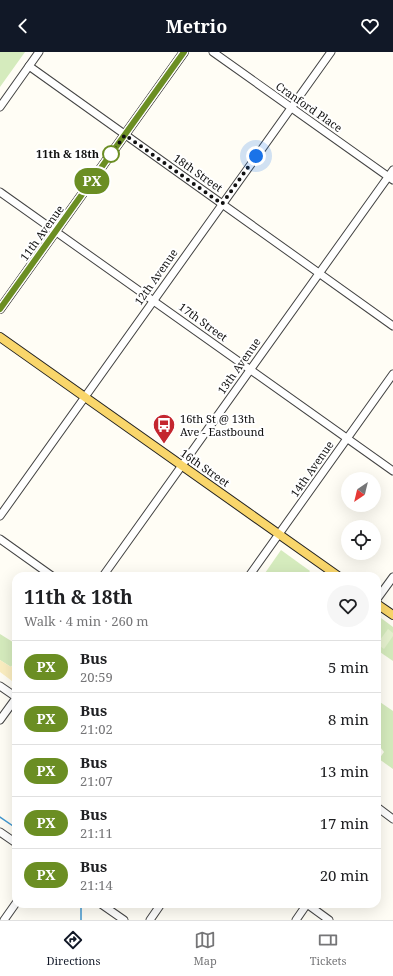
<!DOCTYPE html>
<meta charset="utf-8">
<style>
:root{--surface:#fff;--page:#f6f6f6;--text:#202124;--muted:#757577;--line:#e0e0e0;--accent:#111827}
body{margin:0;font-family:"Noto Serif",serif;background:var(--page);color:var(--text);height:100vh;display:flex;flex-direction:column;font-size:15px;white-space:nowrap}
*{box-sizing:border-box;margin:0}
p{font-size:13px;color:var(--muted)}
.icon{flex:none;width:22px;height:22px;fill:none;stroke:currentColor;stroke-width:2;stroke-linecap:round;stroke-linejoin:round}
.map{position:relative;flex:1;overflow:hidden}
.sheet{position:absolute;left:12px;top:520px;width:369px;height:336px;display:flex;flex-direction:column;background:var(--surface);border-radius:12px;box-shadow:0 4px 16px #0002}
.sheet>*{flex:none}
.badge{padding:0 8px;border-radius:13px;font-size:14px;line-height:26px}
.needle{width:26px;rotate:215deg}
.fabs{position:absolute;left:341px;top:420px;display:grid;gap:8px}
.fabs a{display:grid;place-items:center;width:40px;height:40px;border-radius:50%;background:var(--surface);box-shadow:0 4px 16px #0002;font-size:20px}
.you{position:absolute;width:20px;height:20px;margin:-10px;border:3px solid #fff;border-radius:50%;background:#1a73e8;box-shadow:0 0 0 6px #1a73e833}
.map>.badge{position:absolute;translate:-50% -50%;box-shadow:0 0 0 2px #fff}
.round{display:grid;place-items:center;flex:none;width:42px;height:42px;border-radius:21px;background:var(--page)}
.summary{display:flex;align-items:center;justify-content:space-between;height:68px;padding:0 12px}
h1{font-size:19px;font-weight:700;line-height:30px}
ul{padding:0;list-style:none}
li{display:flex;align-items:center;gap:12px;height:52px;padding:0 12px;border-top:1px solid var(--line)}
li div{flex:1}
li b{display:block;font-size:15px}
li em{font-style:normal}
li .badge{min-width:44px;font-weight:700;text-align:center}
header{display:flex;justify-content:space-between;align-items:center;height:52px;padding:0 12px;background:var(--accent);color:#fff;font-size:18px;font-weight:700}
.dock{display:flex;justify-content:space-around;align-items:center;height:56px;border-top:1px solid var(--line);background:var(--surface);font-size:11px;color:var(--muted)}
.dock a{display:grid;justify-items:center;gap:2px}
.dock .selected{color:var(--accent)}
.map>svg:first-child{display:block}
.green{fill:#d5ebbd}
.sand{fill:#fbeec1}
.pitch{fill:#e6f2cf}
.lines{fill:none;stroke-linecap:round;stroke-linejoin:round}
.stream{stroke:#3f96cf;stroke-width:1.5}
.minor-casing{stroke:#444;stroke-width:9}
.major-casing{stroke:#222;stroke-width:10}
.minor{stroke:#fff;stroke-width:7}
.major{stroke:#f9d66b;stroke-width:8}
.line-casing{stroke:#fff;stroke-width:9}
.line{stroke:#6b8e23;stroke-width:6}
.walk{stroke:#111;stroke-width:4;stroke-dasharray:0 7.2}
.stop-dot{fill:#fff;stroke:#6b8e23;stroke-width:2}
.labels{text-anchor:middle;stroke-width:4;stroke-linejoin:round;paint-order:stroke}
.street-label{font-size:11px;fill:#111;stroke:#fff}
.stop-label{font-size:11px;font-weight:bold;fill:#111;stroke:#fff;text-anchor:end}
.poi-label{font-size:11px;fill:#111;stroke:#fff;text-anchor:start}
</style>
<header><svg class="icon" aria-label="back" viewBox="0 0 24 24"><path d="M15 5l-7 7 7 7"/></svg>Metrio<svg class="icon" aria-label="heart" viewBox="0 0 24 24"><path d="M12 20l-8-8c-3-5 5-10 8-4 3-6 11-1 8 4z"/></svg></header>
<div class="map">
<svg width="393" height="868" viewBox="0 0 393 868">
<rect width="100%" height="100%" fill="#fffdf5"/>
<g class="green">
<path d="M0,0h25l-25,35z"/>
<path d="M281,498l29,21 -4,5h-43z"/>
<path d="M377,563l16,12v34l-16,-11z"/>
<path d="M0,582l16,10v16l-5,7 -11,-7z"/>
<path d="M377,648l16,11v58l-14,-10 5,-7 -7,-9z"/>
</g>
<path class="sand" d="M0,608l11,7 5,-7v15l-4,6 -12,-9z"/>
<path class="pitch" d="M388,577l5,4v3l-9,13 -7,-5z"/>
<g class="lines">
<g class="stream">
<path d="M0,765l16,11"/>
<path d="M81,852v16"/>
</g>
<g class="minor-casing">
<g id="minor">
<path d="M213,0l180,128"/>
<path d="M29,14l364,260"/>
<path d="M0,55l39,-55"/>
<path d="M0,140l393,279"/>
<path d="M0,464l331,-464"/>
<path d="M0,487l52,37"/>
<path d="M103,524l290,-406"/>
<path d="M249,524l144,-202"/>
<path d="M377,547l16,-22"/>
<path d="M0,634l16,11"/>
<path d="M0,668l16,-22"/>
<path d="M377,755l16,12"/>
<path d="M0,780l16,11"/>
<path d="M101,852l23,16"/>
<path d="M307,852l22,16"/>
<path d="M4,868l12,-17"/>
<path d="M150,868l11,-16"/>
<path d="M296,868l11,-16"/>
</g>
</g>
<g class="major-casing">
<g id="major">
<path d="M0,257l184,-257"/>
<path d="M0,285l338,239"/>
<path d="M377,552l16,11"/>
</g>
</g>
<use href="#minor" class="minor"/>
<use href="#major" class="major"/>
</g>
<g class="lines">
<g class="line-casing">
<path id="line" d="M0,257l184,-257"/>
</g>
<use href="#line" class="line"/>
<path class="walk" d="M111,102l14,-19 97,69 34,-48"/>
</g>
<defs>
<g id="bus-pin" transform="scale(1.15)"><path d="M0 17L-7.5 6A9.5 9.5 0 1 1 7.5 6Z" fill="#c4262e" stroke="#fff"/><path d="M-5-6H5V4H4V6H2V4H-2V6H-4V4H-5ZM-3.5-4V0h7V-4ZM-3.5 1.2v1.5H-2V1.2ZM2 1.2v1.5H3.5V1.2Z" fill="#fff"/></g>
</defs>
<g fill-rule="evenodd">
<use href="#bus-pin" x="164" y="373"/>
</g>
<circle class="stop-dot" cx="111" cy="102" r="8"/>
<g class="labels">
<g class="street-label">
<text transform="translate(309 55) rotate(35)" y="4">Cranford Place</text>
<text transform="translate(198 121) rotate(35)" y="4">18th Street</text>
<text transform="translate(42 181) rotate(-54)" y="4">11th Avenue</text>
<text transform="translate(156 225) rotate(-55)" y="4">12th Avenue</text>
<text transform="translate(203 270) rotate(36)" y="4">17th Street</text>
<text transform="translate(239 314) rotate(-55)" y="4">13th Avenue</text>
<text transform="translate(205 416) rotate(35)" y="4">16th Street</text>
<text transform="translate(312 417) rotate(-55)" y="4">14th Avenue</text>
</g>
<g class="stop-label">
<text x="99" y="106">11th &amp; 18th</text>
</g>
<g class="poi-label">
<text x="180" y="371">16th St @ 13th<tspan x="180" dy="13">Ave - Eastbound</tspan></text>
</g>
</g>
</svg>
<div class="fabs">
<a><svg class="needle" viewBox="-14 -14 28 28"><path d="M0-13l5 13h-10z" fill="#e53935"/><path d="M0 13l5-13h-10z" fill="#757577"/></svg></a>
<a><svg class="icon" aria-label="locate" viewBox="0 0 24 24"><circle cx="12" cy="12" r="6"/><path d="M12 2v4M12 18v4M2 12h4M18 12h4"/></svg></a>
</div>
<div class="you" style="left:256px;top:104px"></div>
<b class="badge" style="left:92px;top:129px;background:#6b8e23;color:#fff">PX</b>
<section class="sheet">
<div class="summary"><div><h1>11th &amp; 18th</h1><p>Walk · 4 min · 260 m</p></div><a class="round"><svg class="icon" aria-label="heart" viewBox="0 0 24 24"><path d="M12 20l-8-8c-3-5 5-10 8-4 3-6 11-1 8 4z"/></svg></a></div>
<ul>
<li><span class="badge" style="background:#6b8e23;color:#fff">PX</span><div><b>Bus</b><p>20:59</p></div><em>5 min</em></li>
<li><span class="badge" style="background:#6b8e23;color:#fff">PX</span><div><b>Bus</b><p>21:02</p></div><em>8 min</em></li>
<li><span class="badge" style="background:#6b8e23;color:#fff">PX</span><div><b>Bus</b><p>21:07</p></div><em>13 min</em></li>
<li><span class="badge" style="background:#6b8e23;color:#fff">PX</span><div><b>Bus</b><p>21:11</p></div><em>17 min</em></li>
<li><span class="badge" style="background:#6b8e23;color:#fff">PX</span><div><b>Bus</b><p>21:14</p></div><em>20 min</em></li>
</ul>
</section>
</div>
<nav class="dock">
<a class="selected"><svg class="icon" aria-label="directions" viewBox="0 0 24 24"><path d="M12 3l9 9-9 9-9-9zM9 14v-3h6M13 9l2 2-2 2"/></svg>Directions</a>
<a><svg class="icon" aria-label="map" viewBox="0 0 24 24"><path d="M3 6l6-2 6 2 6-2v14l-6 2-6-2-6 2zM9 4v14M15 6v14"/></svg>Map</a>
<a><svg class="icon" aria-label="tickets" viewBox="0 0 24 24"><path d="M3 7h18v10H3zM15 7v10"/></svg>Tickets</a>
</nav>
